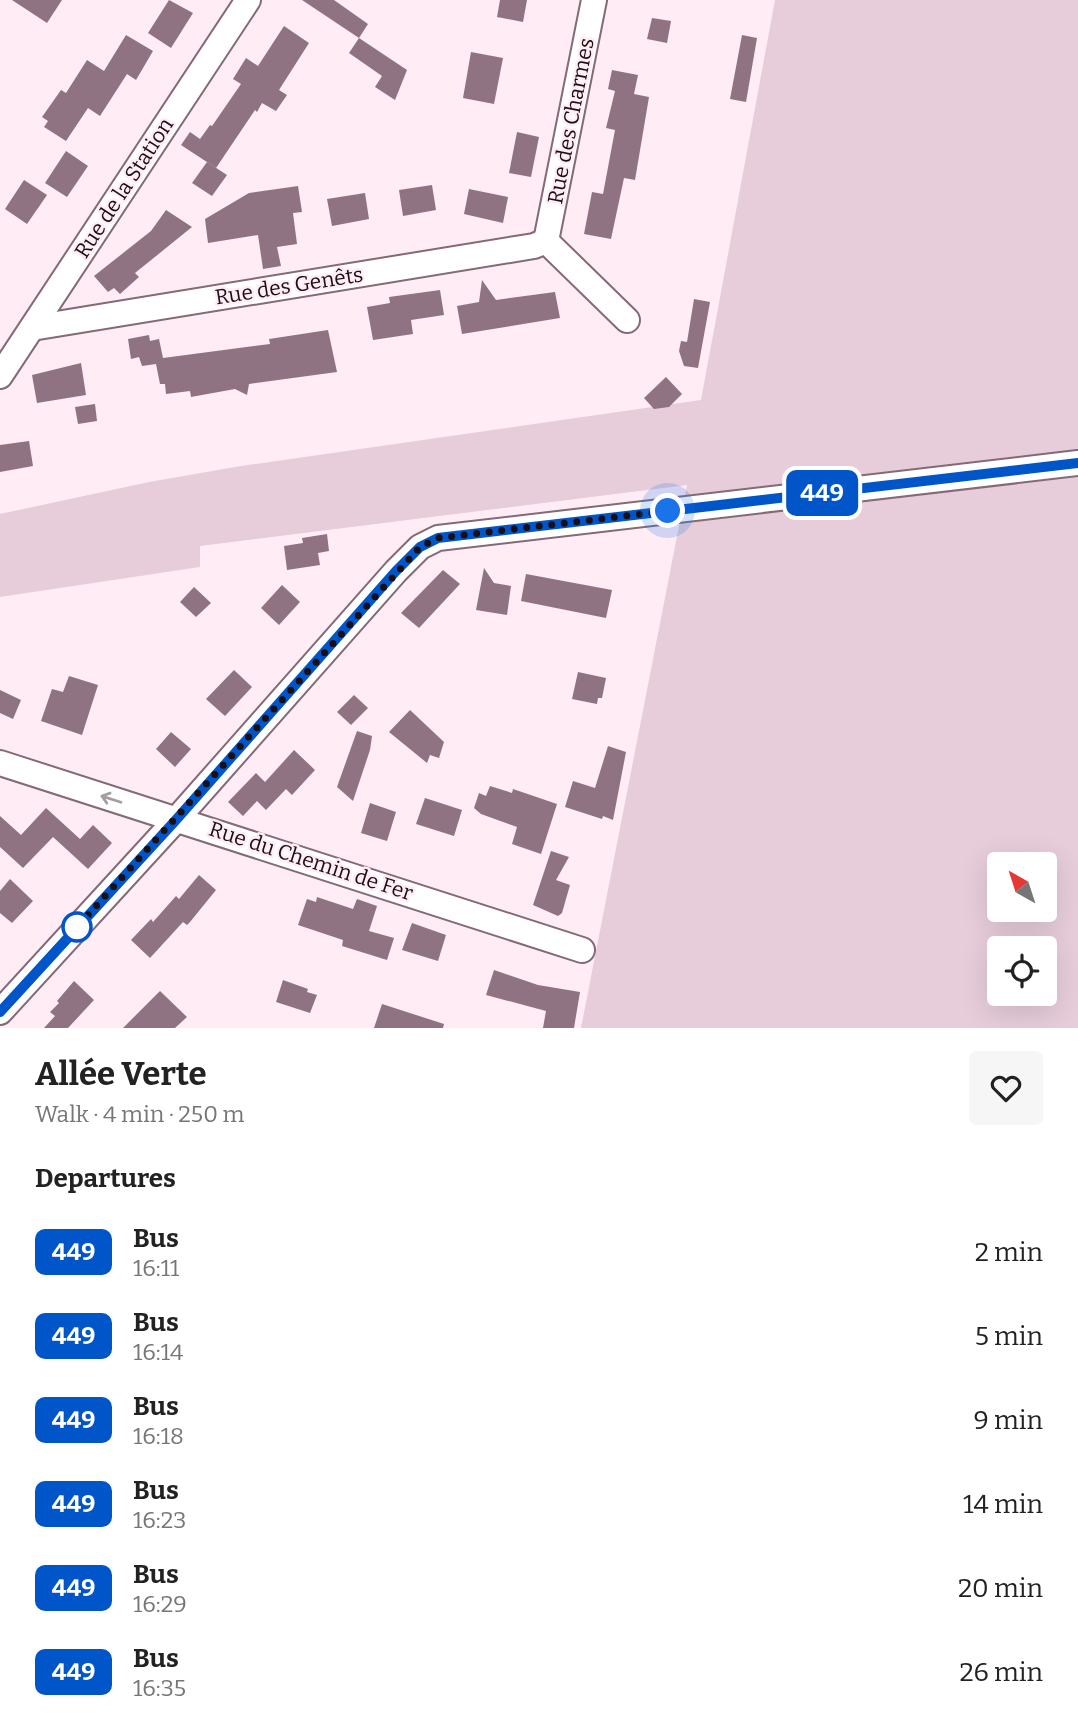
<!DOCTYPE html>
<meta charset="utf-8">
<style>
:root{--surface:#fff;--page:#f6f6f6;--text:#222;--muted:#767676}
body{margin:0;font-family:Bitter,serif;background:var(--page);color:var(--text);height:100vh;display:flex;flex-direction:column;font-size:26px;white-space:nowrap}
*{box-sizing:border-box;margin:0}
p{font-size:23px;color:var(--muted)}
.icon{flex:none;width:38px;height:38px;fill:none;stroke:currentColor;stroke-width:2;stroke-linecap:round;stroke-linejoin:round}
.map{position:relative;height:1028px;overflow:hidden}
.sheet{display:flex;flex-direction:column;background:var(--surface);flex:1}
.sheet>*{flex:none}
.badge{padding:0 14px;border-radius:10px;font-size:24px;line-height:46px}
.needle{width:46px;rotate:321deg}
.buttons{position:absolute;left:987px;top:852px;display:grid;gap:14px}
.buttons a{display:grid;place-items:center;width:70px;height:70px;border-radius:7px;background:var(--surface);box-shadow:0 7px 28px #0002;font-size:35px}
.you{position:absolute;width:35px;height:35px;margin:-18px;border:5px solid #fff;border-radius:50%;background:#1a73e8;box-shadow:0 0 0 10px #1a73e833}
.map>.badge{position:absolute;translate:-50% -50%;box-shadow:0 0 0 4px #fff}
h2{padding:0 35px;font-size:26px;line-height:63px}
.round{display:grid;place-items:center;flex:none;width:74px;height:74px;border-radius:7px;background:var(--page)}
.head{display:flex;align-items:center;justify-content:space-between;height:119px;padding:0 35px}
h1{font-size:33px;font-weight:700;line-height:52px}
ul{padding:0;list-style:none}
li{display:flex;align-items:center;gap:21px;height:84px;padding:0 35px}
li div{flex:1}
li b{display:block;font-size:26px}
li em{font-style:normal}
li .badge{min-width:77px;font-weight:700;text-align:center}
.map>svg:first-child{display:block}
.green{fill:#e7cdda;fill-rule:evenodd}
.building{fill:#8f7382}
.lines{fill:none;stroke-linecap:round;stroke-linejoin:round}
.street-casing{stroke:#846977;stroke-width:28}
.street{stroke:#fff;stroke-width:24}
.oneway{stroke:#a39fa1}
.line-casing{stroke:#fff;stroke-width:16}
.line{stroke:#0055c8;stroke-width:10}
.walk{stroke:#190f14;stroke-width:7;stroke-dasharray:0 12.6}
.stop-dot{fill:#fff;stroke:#0055c8;stroke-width:3.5}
.labels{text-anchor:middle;stroke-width:5;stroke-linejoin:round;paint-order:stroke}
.street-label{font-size:21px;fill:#190f14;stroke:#ffecf5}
</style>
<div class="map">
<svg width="1078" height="1028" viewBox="0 0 1078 1028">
<rect width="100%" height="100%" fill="#ffecf5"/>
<path class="green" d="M775,0h303v1028h-497l106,-543 -487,61v21l-200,30v-83l149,-32 92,-16 460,-66zM999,864h46v46h-46zM999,948h46v46h-46z"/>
<g class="building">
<path d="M12,0h50l-15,23z"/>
<path d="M169,0l24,13 -22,35 -23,-15z"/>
<path d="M302,0h32l34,24 -9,14z"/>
<path d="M500,0h27l-4,22 -26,-5z"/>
<path d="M652,18l19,3 -4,22 -20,-4z"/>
<path d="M284,26l25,17 -30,47 8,5 -11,16 -14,-8 -5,9 -2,-2 -39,58 -35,-23 9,-13 10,7 10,-14 2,1 29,-42 -8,-5 13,-21 12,8z"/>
<path d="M126,35l27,16 -17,29 -9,-6 -27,42 -12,-8 -22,33 -22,-14 4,-6 -6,-4 19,-27 5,3 21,-33 17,11z"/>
<path d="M742,35l15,3 -11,64 -16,-3z"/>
<path d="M359,38l48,32 -12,30 -20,-13 7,-11 -33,-23z"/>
<path d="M471,52l32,6 -9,46 -31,-6z"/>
<path d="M612,70l26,5 -4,19 15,3 -14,83 -11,-2 -13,61 -27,-5 8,-42 11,2 12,-64 -9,-2 9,-37 -7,-2z"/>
<path d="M517,132l22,5 -8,40 -22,-4z"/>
<path d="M66,151l22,15 -21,31 -22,-14z"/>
<path d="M207,162l20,13 -15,21 -20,-13z"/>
<path d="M24,180l23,15 -20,29 -22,-15z"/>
<path d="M432,185l4,25 -33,6 -4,-26z"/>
<path d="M298,186l4,26 -9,1 4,31 -20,3 4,19 -18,3 -5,-34 -50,8 -3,-24 44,-26z"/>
<path d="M469,189l39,8 -5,26 -39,-9z"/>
<path d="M365,193l4,26 -37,7 -5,-27z"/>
<path d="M166,210l26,17 -57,46 4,4 -19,17 -6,-6 -6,4 -14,-16 57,-45z"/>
<path d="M482,280l14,20 59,-8 5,26 -98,16 -5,-28 22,-4z"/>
<path d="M440,290l4,25 -33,5 2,14 -40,6 -6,-33 23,-4 -1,-6z"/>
<path d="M694,299l16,3 -12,66 -14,-2 -5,-15 2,-10 6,1z"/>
<path d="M328,330l9,42 -88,12 -2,11 -12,-6 -44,8 -1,-6 -24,3 -1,-10h-5l-4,-20 -14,2 -3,-9 -8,2 -3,-20 21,-4 1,6 9,-2 4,19 107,-14 -1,-5z"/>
<path d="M81,363l5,32 -49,8 -5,-28z"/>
<path d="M666,377l16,17 -13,13 -15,2 -10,-11z"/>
<path d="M95,404l2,17 -19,3 -3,-17z"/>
<path d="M29,441l4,25 -33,6v-27z"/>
<path d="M327,534l2,17 -11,2 2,12 -33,5 -3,-24 19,-3 -1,-5z"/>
<path d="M484,568l10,15 17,3 -4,29 -31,-5z"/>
<path d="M443,570l17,14 -41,44 -18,-15z"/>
<path d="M526,574l86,16 -6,28 -85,-17z"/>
<path d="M282,585l18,17 -21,23 -18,-17z"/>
<path d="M194,587l17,16 -15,14 -16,-15z"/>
<path d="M234,670l18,17 -27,29 -19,-17z"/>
<path d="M578,672l28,6 -4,20h-4l-1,6 -25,-5z"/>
<path d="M69,676l29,9 -16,50 -41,-14 11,-32 11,3z"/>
<path d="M0,690l21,10 -8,19 -13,-6z"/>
<path d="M354,695l14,13 -17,17 -14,-13z"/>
<path d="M410,710l34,32 -5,16 -9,-3 -3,8 -38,-31z"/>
<path d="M357,731l15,5 -2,14 -17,51 -16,-14z"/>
<path d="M171,732l20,17 -16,18 -19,-18z"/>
<path d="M608,746l18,6 -13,68 -10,-4 -1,3 -37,-12 8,-26 22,7z"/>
<path d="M294,750l21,20 -23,25 -6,-6 -20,21 -9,-9 -14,15 -15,-14 28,-29 9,9z"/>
<path d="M490,786l22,7 1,-4 44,15 -16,50 -29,-10 5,-17 -36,-13 -7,-6 5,-15 7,3z"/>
<path d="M425,798l37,12 -8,26 -38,-12z"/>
<path d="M370,803l26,9 -9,29 -26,-8z"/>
<path d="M46,808l34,31 13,-14 19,18 -24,26 -35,-32 -30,31 -23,-21v-31l21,19z"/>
<path d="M551,851l18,6 -13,23 14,5 -8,28 -4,3 -25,-11z"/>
<path d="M199,875l17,15 -26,32 -3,3 -4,-3 -33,36 -19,-18 20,-21 2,3 23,-26 3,3z"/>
<path d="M10,879l23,22 -21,22 -12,-10v-22z"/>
<path d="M317,897l36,12 4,-10 20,7 -8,25 25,7 -7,22 -45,-14 1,-6 -45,-15 9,-26 9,3z"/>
<path d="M412,923l34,12 -8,26 -36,-11z"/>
<path d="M494,970l44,15 42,7 -6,36h-31l3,-17 -60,-16z"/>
<path d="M283,980l25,9 -1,3 10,3 -7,18 -34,-11z"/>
<path d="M74,981l20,19 -26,28h-24l11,-12 -5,-4 9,-9 -2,-2z"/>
<path d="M160,991l27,26 -12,11h-52z"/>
<path d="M382,1004l62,20 -1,4h-69z"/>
</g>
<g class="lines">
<g class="street-casing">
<g id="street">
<path d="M546,241l48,-241"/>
<path d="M546,241l81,79"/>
<path d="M32,328l502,-82 12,-5"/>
<path d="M0,376l248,-376"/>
<path d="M0,763l582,187"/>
<path d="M0,1012l175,-191 221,-250 24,-24 18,-9 640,-75"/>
</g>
</g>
<use href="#street" class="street"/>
</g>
<defs><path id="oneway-shaft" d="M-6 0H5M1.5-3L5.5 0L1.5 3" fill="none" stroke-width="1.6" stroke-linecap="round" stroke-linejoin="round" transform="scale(1.75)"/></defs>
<use class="oneway" href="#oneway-shaft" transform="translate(111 799) rotate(-162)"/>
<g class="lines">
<g class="line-casing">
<path id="line" d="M0,1012l175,-191 221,-250 24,-24 18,-9 640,-75"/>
</g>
<use href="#line" class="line"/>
<path class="walk" d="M77,927l-7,8 350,-388 18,-9 230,-27"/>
</g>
<circle class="stop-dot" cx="77" cy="927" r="14"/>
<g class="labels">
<g class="street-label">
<text transform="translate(571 121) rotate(-79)" y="7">Rue des Charmes</text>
<text transform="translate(124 188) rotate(-57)" y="7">Rue de la Station</text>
<text transform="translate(289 286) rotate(-9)" y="7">Rue des Genêts</text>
<text transform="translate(311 861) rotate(18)" y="7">Rue du Chemin de Fer</text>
</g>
</g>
</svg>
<div class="buttons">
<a><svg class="needle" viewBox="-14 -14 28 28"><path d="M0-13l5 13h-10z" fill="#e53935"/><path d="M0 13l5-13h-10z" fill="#767676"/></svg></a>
<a><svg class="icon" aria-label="locate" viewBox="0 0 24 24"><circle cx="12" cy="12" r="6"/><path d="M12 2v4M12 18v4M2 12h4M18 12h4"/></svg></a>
</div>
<div class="you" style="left:668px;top:511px"></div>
<b class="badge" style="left:822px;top:493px;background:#0055c8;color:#fff">449</b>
</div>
<section class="sheet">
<div class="head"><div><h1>Allée Verte</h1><p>Walk · 4 min · 250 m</p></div><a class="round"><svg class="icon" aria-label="heart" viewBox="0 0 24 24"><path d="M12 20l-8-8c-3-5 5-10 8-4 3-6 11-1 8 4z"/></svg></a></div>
<h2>Departures</h2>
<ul>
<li><span class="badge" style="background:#0055c8;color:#fff">449</span><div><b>Bus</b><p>16:11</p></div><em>2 min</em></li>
<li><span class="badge" style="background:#0055c8;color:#fff">449</span><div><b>Bus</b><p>16:14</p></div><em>5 min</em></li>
<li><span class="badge" style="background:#0055c8;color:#fff">449</span><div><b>Bus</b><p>16:18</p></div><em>9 min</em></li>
<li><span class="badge" style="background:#0055c8;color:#fff">449</span><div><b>Bus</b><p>16:23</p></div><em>14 min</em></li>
<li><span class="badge" style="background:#0055c8;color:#fff">449</span><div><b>Bus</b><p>16:29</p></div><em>20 min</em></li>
<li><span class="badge" style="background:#0055c8;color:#fff">449</span><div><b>Bus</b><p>16:35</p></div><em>26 min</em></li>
</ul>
</section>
